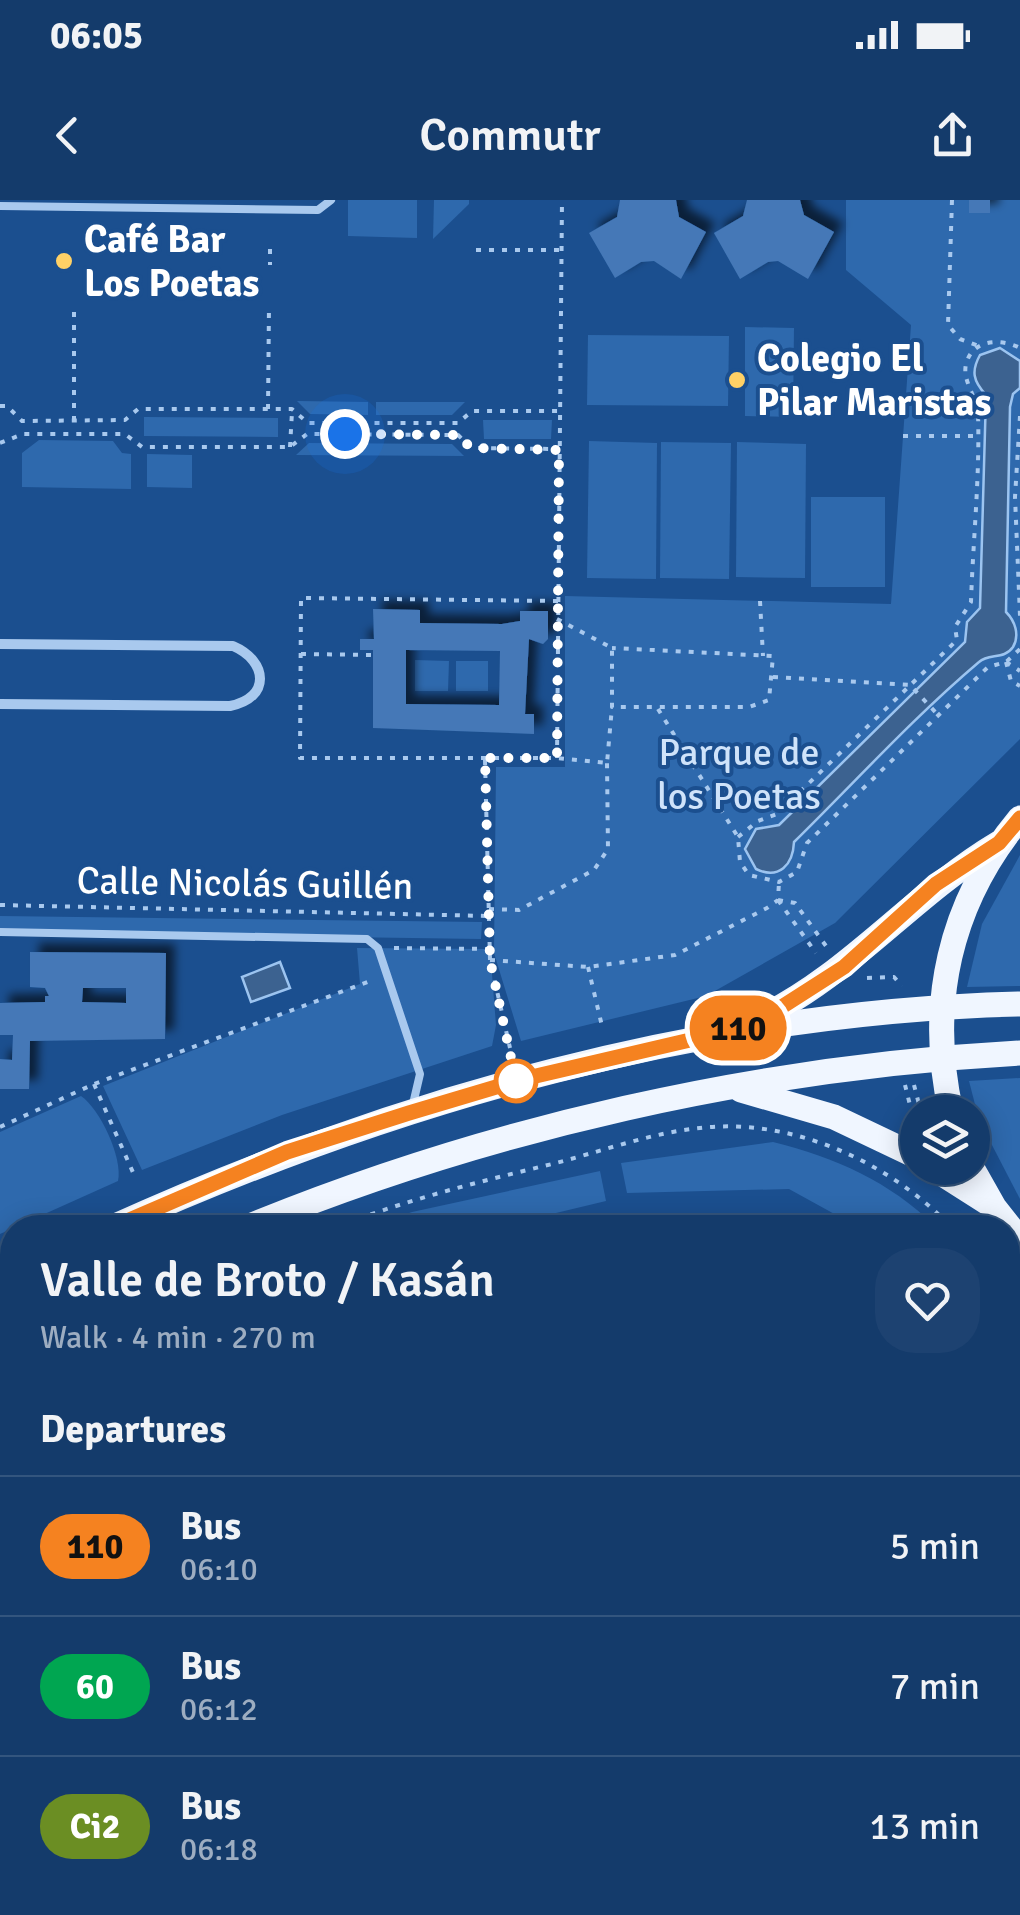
<!DOCTYPE html>
<meta charset="utf-8">
<style>
:root{--surface:#143b6b;--page:#1d4271;--text:#f1f3f6;--muted:#9dadc1;--line:#33557e}
body{margin:0;font-family:Signika,sans-serif;background:var(--page);color:var(--text);height:100vh;display:flex;flex-direction:column;font-size:38px;white-space:nowrap}
*{box-sizing:border-box;margin:0}
p{font-size:32px;color:var(--muted)}
.icon{flex:none;width:55px;height:55px;fill:none;stroke:currentColor;stroke-width:2;stroke-linecap:round;stroke-linejoin:round}
.map{position:relative;flex:1;overflow:hidden}
.drawer{position:absolute;left:0px;top:1015px;width:1020px;height:700px;display:flex;flex-direction:column;background:var(--surface);border-radius:40px 40px 0 0;box-shadow:0 5px 25px #0003,0 0 0 2px var(--line)}
.drawer>*{flex:none}
.badge{padding:0 20px;border-radius:32px;font-size:35px;line-height:65px}
.fabs{position:absolute;left:900px;top:895px;display:grid;gap:20px}
.fabs a{display:grid;place-items:center;width:90px;height:90px;border-radius:50%;background:var(--surface);box-shadow:0 5px 25px #0003,0 0 0 2px var(--line);font-size:50px}
.you{position:absolute;width:50px;height:50px;margin:-25px;border:8px solid #fff;border-radius:50%;background:#1a73e8;box-shadow:0 0 0 15px #1a73e833}
.map>.badge{position:absolute;translate:-50% -50%;box-shadow:0 0 0 5px #fff}
h2{padding:0 40px;font-size:38px;line-height:90px}
.round{display:grid;place-items:center;flex:none;width:105px;height:105px;border-radius:40px;background:var(--page)}
.head{display:flex;align-items:center;justify-content:space-between;height:170px;padding:0 40px}
h1{font-size:48px;font-weight:600;line-height:75px}
ul{padding:0;list-style:none}
li{display:flex;align-items:center;gap:30px;height:140px;padding:0 40px;border-top:2px solid var(--line)}
li div{flex:1}
li b{display:block;font-size:38px}
li em{font-style:normal}
li .badge{min-width:110px;font-weight:700;text-align:center}
.status{display:flex;justify-content:space-between;align-items:center;height:70px;padding:0 50px;background:var(--surface);direction:ltr}
.status svg{height:28px;fill:currentColor}
header{display:flex;justify-content:space-between;align-items:center;height:130px;padding:0 40px;background:var(--surface);font-size:45px;font-weight:600}
.map>svg:first-child{display:block}
.green{fill:#2e69ad}
.water{fill:#3c6290;stroke:#9cc4f0;stroke-width:2.5}
.building{fill:#4478b7;fill-rule:evenodd;filter:url(#shadow)}
.lines{fill:none;stroke-linecap:round;stroke-linejoin:round}
.path{stroke:#a9c9ee;stroke-width:4;stroke-dasharray:5 8;stroke-linecap:butt}
.lane{stroke:#a9c9ee;stroke-width:8}
.street{stroke:#a9c9ee;stroke-width:10}
.secondary{stroke:#d6e6fa;stroke-width:20}
.primary{stroke:#f0f6ff;stroke-width:25}
.tram{stroke:#fff;stroke-width:2.5}
.line-casing{stroke:#fff;stroke-width:22}
.line{stroke:#f58220;stroke-width:15}
.walk{stroke:#fff;stroke-width:10;stroke-dasharray:0 18}
.poi-dot{fill:#ffd166;stroke:#1b4f8f;stroke-width:4}
.stop-dot{fill:#fff;stroke:#f58220;stroke-width:5}
.labels{text-anchor:middle;stroke-width:8;stroke-linejoin:round;paint-order:stroke}
.poi-label{font-size:38px;font-weight:bold;fill:#fff;stroke:#1b4f8f;text-anchor:start}
.park-label{font-size:38px;fill:#cfe3fa;stroke:#1b4f8f}
.street-label{font-size:38px;fill:#fff;stroke:#1b4f8f}
</style>
<div class="status"><b>06:05</b><svg viewBox="0 0 49 12"><path d="M0 12V9h3v3zM5 12V6h3v6zM10 12V3h3v9zM15 12V0h3v12zM26 1h20v11H26zM47 4h2v5h-2z"/></svg></div>
<header><svg class="icon" aria-label="back" viewBox="0 0 24 24"><path d="M15 5l-7 7 7 7"/></svg>Commutr<svg class="icon" aria-label="share" viewBox="0 0 24 24"><path d="M12 15V3M7 8l5-5 5 5M5 13v7h14v-7"/></svg></header>
<div class="map">
<svg width="1020" height="1715" viewBox="0 0 1020 1715">
<defs>
<filter id="shadow"><feDropShadow dx="9" dy="-9" stdDeviation="5" flood-color="#0009"/></filter>
</defs>
<rect width="100%" height="100%" fill="#1b4f8f"/>
<g class="green">
<path d="M348,0h69v38l-69,-2z"/>
<path d="M434,0h35v4l-36,35z"/>
<path d="M846,0h174v539l-185,184 -129,73 -185,45 -27,-88 2,-186h69v-171l326,8 20,-279 -65,-55z"/>
<path d="M745,127l49,1 -1,89 -48,-1z"/>
<path d="M588,135l141,1 -1,70 -141,-1z"/>
<path d="M297,201l71,1v13l-58,-1z"/>
<path d="M376,202h89l-13,13h-76z"/>
<path d="M144,217l134,1v19l-134,-1z"/>
<path d="M483,220h69l-1,19h-67z"/>
<path d="M39,240l74,1 9,12 9,1v35l-109,-2v-34z"/>
<path d="M589,241l68,2 -1,136 -69,-1z"/>
<path d="M661,242l70,1 -2,136 -69,-1z"/>
<path d="M737,242l69,2 -1,134 -69,-1z"/>
<path d="M309,243l143,1 12,12 -168,-1z"/>
<path d="M147,254l45,1v33l-45,-1z"/>
<rect x="811" y="297" width="74" height="90"/>
<path d="M415,460l34,1 -1,30h-33z"/>
<rect x="456" y="461" width="32" height="30"/>
<path d="M1020,655v131l-53,1 15,-63z"/>
<path d="M0,716l482,6 -1,17 -481,-7z"/>
<path d="M357,748l133,1 6,76 -4,21 -210,69 -140,55 -39,-84 257,-102z"/>
<path d="M1020,878v121l-41,-79 -10,-39z"/>
<path d="M81,896c19,13 42,62 37,85l-118,53v-102z"/>
<path d="M773,942c63,16 116,39 163,85h-78l-69,-38 -162,4 -6,-30z"/>
<path d="M600,971l6,30 -109,26h-127l42,-15z"/>
<path d="M1008,1103l12,14v110l-12,-13z"/>
<path d="M0,1485l12,20v74l-12,15z"/>
<path d="M1020,1605v110h-13z"/>
<path d="M12,1636l2,67 -14,9v-69z"/>
<path d="M413,1702h361l1,1 -1,12h-376z"/>
</g>
<g class="water">
<path d="M1000,148l20,13v27l-7,6 -3,13 -4,205c9,9 14,23 7,35 -9,13 -24,6 -34,15 -65,55 -124,120 -185,180 -1,23 -15,38 -38,27l-11,-20 11,-20 23,-4 186,-183 2,-20 13,-14 6,-213c-13,-14 -15,-24 -6,-40z"/>
<path d="M280,762l10,26 -39,14 -9,-25z"/>
</g>
<g class="building">
<path d="M620,0h56l3,17 27,15 -25,47 -27,-18 -13,1 -26,16 -26,-45 28,-16z"/>
<path d="M747,0h53l4,15 30,17 -26,47 -30,-18 -10,1 -28,17 -26,-46 29,-17z"/>
<rect x="969" y="0" width="21" height="13"/>
<path d="M373,409l47,1v13l82,1 18,-3v-10h28v28l-5,5 -14,-5 -4,75h9v20l-161,-6v-78h-13v-11h14zM406,450l94,1 -1,54 -93,-1z"/>
<path d="M30,752l136,1 -1,86 -135,2 -1,48h-29v-30l12,1 1,-25h-13v-32l45,-1v-6h4l-4,-8 -15,-1zM83,788h43v15l-44,-1z"/>
<path d="M12,1322v34l-12,3v-35z"/>
<path d="M811,1702h169l-2,13h-167z"/>
</g>
<g class="lines">
<g class="path">
<path d="M952,0l-4,125 12,14 19,7"/>
<path d="M270,49v16"/>
<path d="M476,50h85"/>
<path d="M0,206h7l15,15 103,-1 13,-11h154l16,14h150l14,-12h87"/>
<path d="M268,209l1,-104"/>
<path d="M1020,216l-5,81 5,119"/>
<path d="M74,221v-114"/>
<path d="M903,236h74"/>
<path d="M0,243l23,-9h102l17,13h148l17,-13 151,1 13,13 88,1"/>
<path d="M290,247l2,-35"/>
<path d="M558,401l-257,-3 -1,160h257l50,5 5,-56"/>
<path d="M760,401l3,55"/>
<path d="M557,419l55,29v59h137l20,-7 4,-44 -161,-8"/>
<path d="M301,454l72,1"/>
<path d="M1006,462l5,19 9,5"/>
<path d="M1006,462l14,9"/>
<path d="M773,477l137,8 28,30"/>
<path d="M658,509l80,128 2,25 9,13 30,7 18,-10 10,-29 181,-176 18,-5 14,-13"/>
<path d="M557,558l5,-558"/>
<path d="M485,560l5,200 20,88"/>
<path d="M738,637l20,-16 19,-7 180,-174 -2,-13 16,-25c2,-62 9,-126 7,-188 -1,-18 -18,-35 -11,-53 8,-23 36,-22 53,-13"/>
<path d="M778,700l17,3 31,43"/>
<path d="M778,700l38,53"/>
<path d="M0,705l489,11"/>
<path d="M489,709l30,1 75,-40 14,-21 -1,-86"/>
<path d="M394,748l96,1"/>
<path d="M490,760l98,7 87,-12 92,-47 11,-8 1,-18"/>
<path d="M588,767l14,59"/>
<path d="M867,778l27,-1 8,9"/>
<path d="M94,884l41,93"/>
<path d="M905,885l11,44"/>
<path d="M914,885l7,27"/>
<path d="M0,927l94,-43 279,-104"/>
<path d="M334,1028c71,-28 144,-46 218,-64 48,-12 98,-31 148,-36 91,-11 190,34 252,100"/>
<path d="M1008,1086l12,14"/>
<path d="M0,1178l12,-6"/>
<path d="M1008,1233l12,26"/>
<path d="M1008,1537l12,-101"/>
<path d="M415,1702l18,13"/>
<path d="M540,1702l5,13"/>
<path d="M661,1702l-1,6 7,7"/>
<path d="M788,1715v-13"/>
<path d="M985,1715l2,-13"/>
</g>
<g class="lane">
<path d="M0,6l318,4 13,-10"/>
<path d="M0,732l367,7 11,9 42,126 -7,30"/>
<path d="M301,1702l18,13"/>
<path d="M261,1715l17,-13"/>
<path d="M370,1715l14,-13"/>
</g>
<g class="street">
<path d="M0,444l233,2c35,15 38,52 -3,60l-230,-2"/>
<path d="M0,1628l12,-8"/>
<path d="M56,1715l18,-13"/>
</g>
<g class="secondary">
<path d="M0,1439l12,17"/>
<path d="M197,1702l9,13"/>
</g>
<g class="primary">
<path d="M754,821c96,-45 156,-125 245,-178"/>
<path d="M741,890l93,27 84,40"/>
<path d="M951,912c-24,-107 -2,-209 69,-294"/>
<path d="M933,968l55,35"/>
<path d="M972,968l22,39 26,33"/>
<path d="M111,1028c285,-129 595,-216 909,-224"/>
<path d="M245,1028c243,-100 513,-161 775,-175"/>
<path d="M0,1078l12,-6"/>
<path d="M0,1138l12,-7"/>
</g>
<g class="tram">
<path d="M0,1398l12,18"/>
<path d="M219,1702l9,13"/>
</g>
</g>
<g class="lines">
<g class="line-casing">
<path id="line" d="M111,1028l176,-76 122,-39 114,-34 210,-49 47,-22 64,-41 92,-83 63,-41 21,-25"/>
</g>
<use href="#line" class="line"/>
<path class="walk" d="M345,234l113,1 13,13 88,2 -2,308h-72l5,202 26,121"/>
</g>
<g class="poi-dot">
<circle cx="64" cy="61" r="10"/>
<circle cx="737" cy="180" r="10"/>
</g>
<circle class="stop-dot" cx="516" cy="881" r="20"/>
<g class="labels">
<g class="poi-label">
<text x="84" y="52">Café Bar<tspan x="84" dy="44">Los Poetas</tspan></text>
<text x="757" y="171">Colegio El<tspan x="757" dy="44">Pilar Maristas</tspan></text>
</g>
<g class="park-label">
<text x="739" y="565">Parque de<tspan x="739" dy="44">los Poetas</tspan></text>
</g>
<g class="street-label">
<text transform="translate(245 683) rotate(1)" y="13">Calle Nicolás Guillén</text>
</g>
</g>
</svg>
<div class="fabs">
<a><svg class="icon" aria-label="layers" viewBox="0 0 24 24"><path d="M12 4l9 5-9 5-9-5zM3 14l9 5 9-5"/></svg></a>
</div>
<div class="you" style="left:345px;top:234px"></div>
<b class="badge" style="left:738px;top:828px;background:#f58220;color:#111">110</b>
<section class="drawer">
<div class="head"><div><h1>Valle de Broto / Kasán</h1><p>Walk · 4 min · 270 m</p></div><a class="round"><svg class="icon" aria-label="heart" viewBox="0 0 24 24"><path d="M12 20l-8-8c-3-5 5-10 8-4 3-6 11-1 8 4z"/></svg></a></div>
<h2>Departures</h2>
<ul>
<li><span class="badge" style="background:#f58220;color:#111">110</span><div><b>Bus</b><p>06:10</p></div><em>5 min</em></li>
<li><span class="badge" style="background:#00a651;color:#fff">60</span><div><b>Bus</b><p>06:12</p></div><em>7 min</em></li>
<li><span class="badge" style="background:#6b8e23;color:#fff">Ci2</span><div><b>Bus</b><p>06:18</p></div><em>13 min</em></li>
</ul>
</section>
</div>
